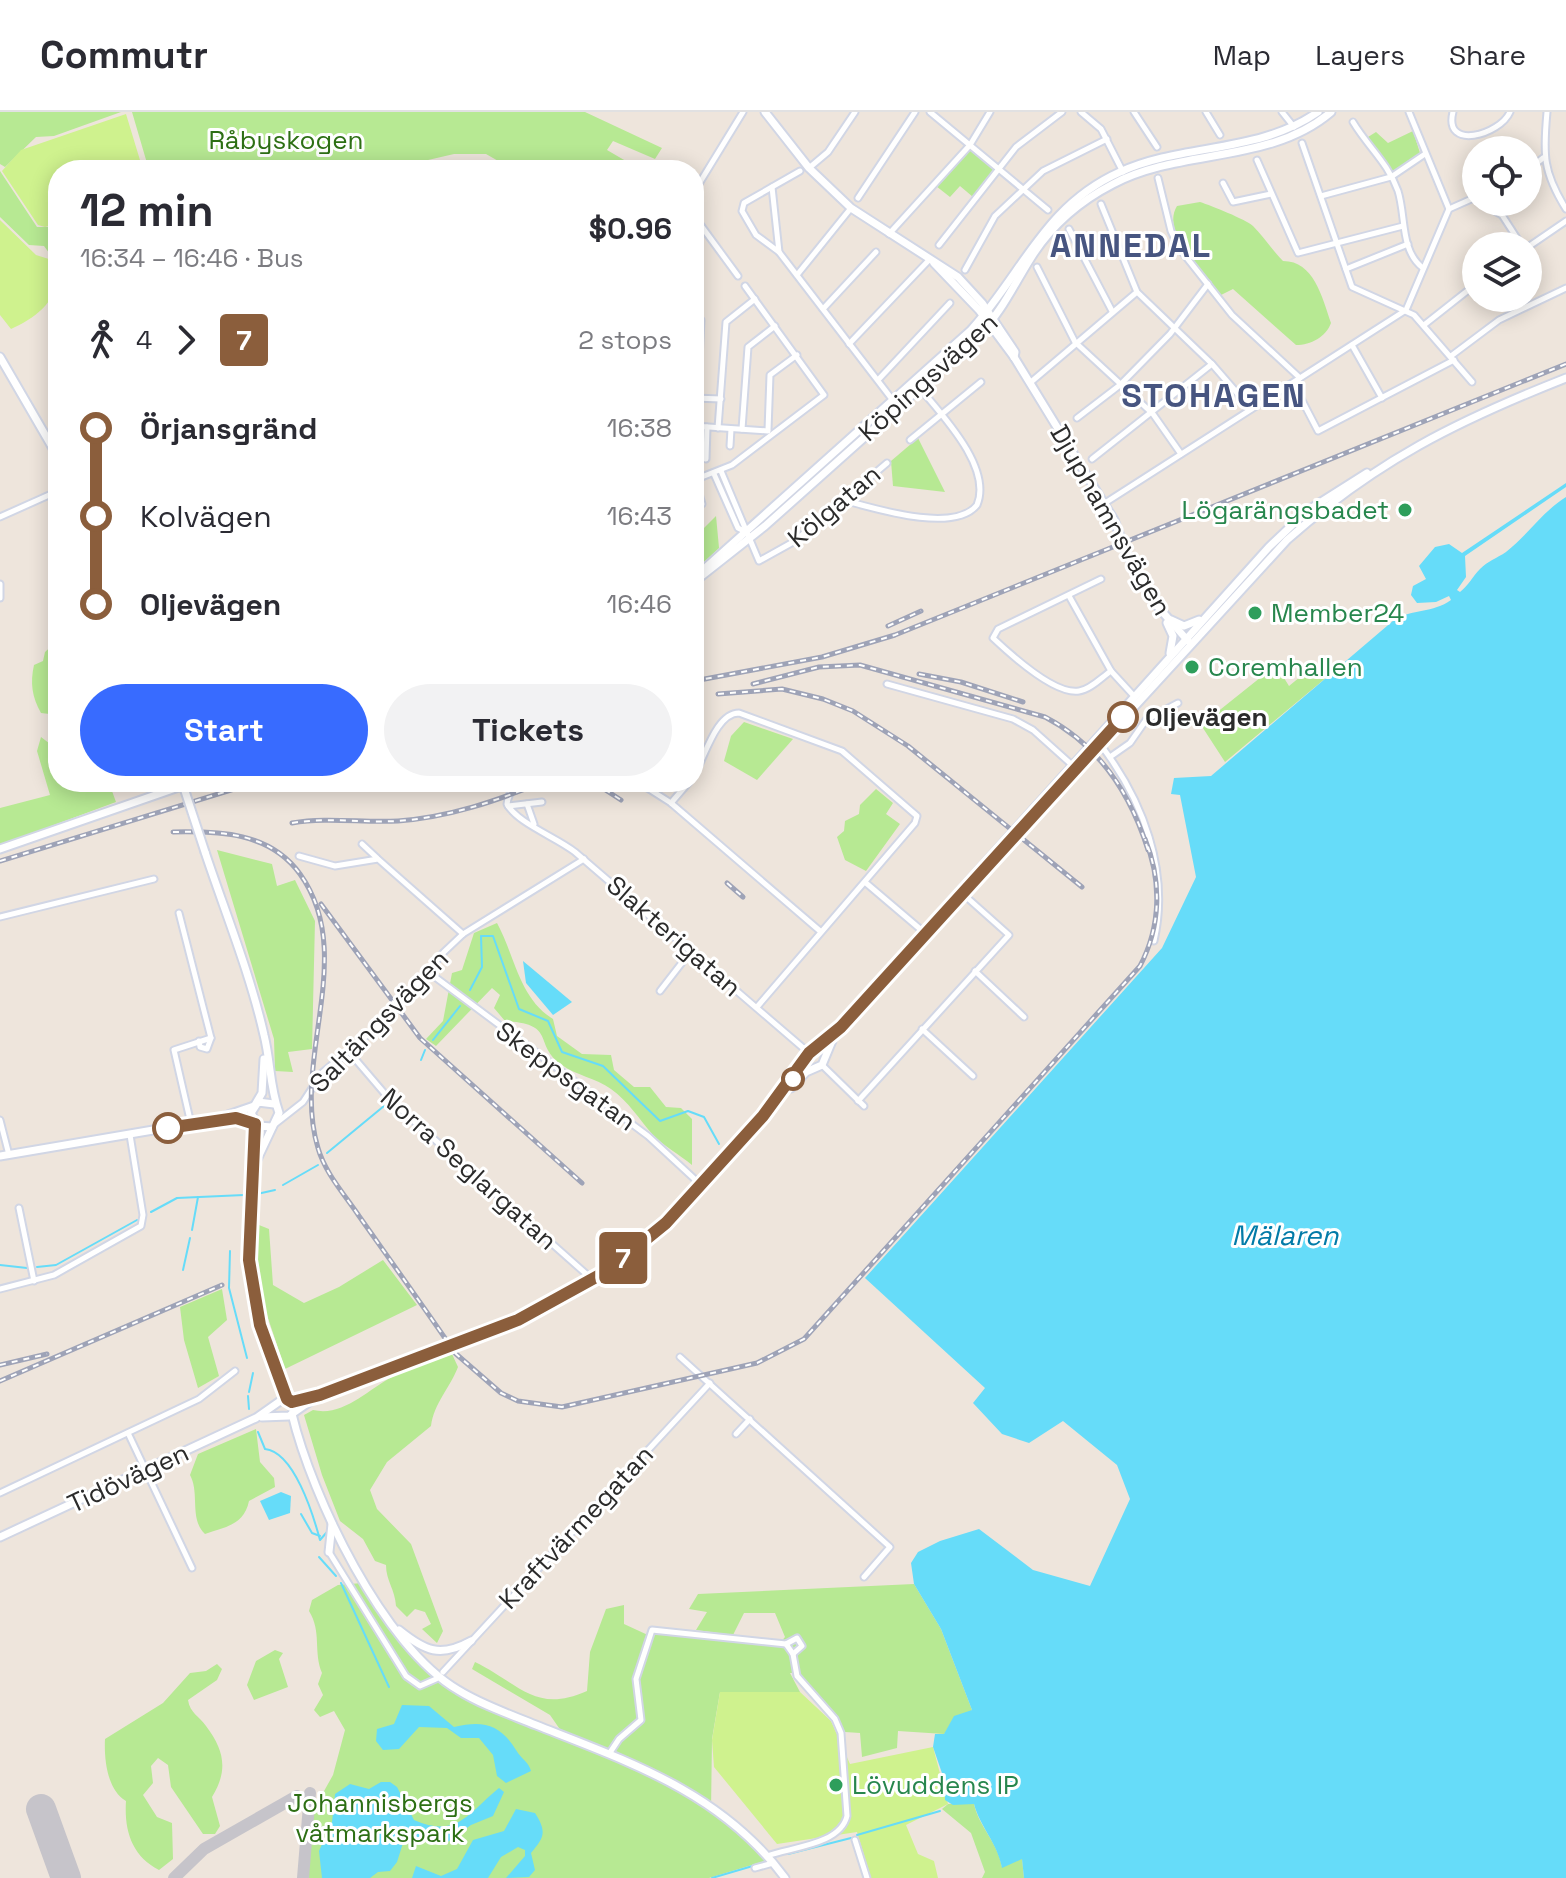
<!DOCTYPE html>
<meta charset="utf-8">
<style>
:root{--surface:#fff;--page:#f2f2f3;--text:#2b2b33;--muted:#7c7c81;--line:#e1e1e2;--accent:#386bff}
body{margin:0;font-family:"Space Grotesk",sans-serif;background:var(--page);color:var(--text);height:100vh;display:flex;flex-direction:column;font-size:30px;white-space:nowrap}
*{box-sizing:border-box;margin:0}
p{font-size:26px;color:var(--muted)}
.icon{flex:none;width:44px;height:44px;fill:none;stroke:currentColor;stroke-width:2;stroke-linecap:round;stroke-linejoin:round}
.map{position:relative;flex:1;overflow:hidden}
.side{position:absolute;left:48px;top:48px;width:656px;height:632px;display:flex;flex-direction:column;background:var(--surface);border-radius:32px;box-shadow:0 4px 20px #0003}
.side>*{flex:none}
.badge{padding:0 16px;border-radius:6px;font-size:28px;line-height:52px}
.fabs{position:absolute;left:1462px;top:24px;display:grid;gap:16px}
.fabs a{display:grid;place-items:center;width:80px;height:80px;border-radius:50%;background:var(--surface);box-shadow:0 4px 20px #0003;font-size:40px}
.map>.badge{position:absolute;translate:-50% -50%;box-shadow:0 0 0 4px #fff}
.legs{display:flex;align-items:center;gap:12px;height:88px;padding:0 32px;font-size:26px}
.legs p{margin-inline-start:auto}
.headline{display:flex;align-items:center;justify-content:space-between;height:136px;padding:0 32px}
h1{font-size:44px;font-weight:700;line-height:60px}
.action{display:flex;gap:16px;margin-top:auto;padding:16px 32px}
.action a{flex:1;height:92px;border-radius:48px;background:var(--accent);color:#fff;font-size:32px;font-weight:700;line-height:92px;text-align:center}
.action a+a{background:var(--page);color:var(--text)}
ul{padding:0 32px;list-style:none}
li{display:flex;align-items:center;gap:28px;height:88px;font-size:30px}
li i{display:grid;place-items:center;width:12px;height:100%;margin:0 10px;background:currentColor}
li i::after{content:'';width:20px;height:20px;margin:-10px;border:6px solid;border-radius:50%;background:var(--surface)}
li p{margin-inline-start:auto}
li:first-child i{background:linear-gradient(#0000 50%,currentColor 0)}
li:last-child i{background:linear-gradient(currentColor 50%,#0000 0)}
header{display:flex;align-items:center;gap:48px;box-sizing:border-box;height:112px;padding:0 40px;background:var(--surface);border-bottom:2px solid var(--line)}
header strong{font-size:38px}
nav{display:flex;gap:44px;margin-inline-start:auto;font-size:28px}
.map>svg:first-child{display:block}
.green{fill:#b7e993}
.pitch{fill:#cff28e}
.water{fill:#66dcf9}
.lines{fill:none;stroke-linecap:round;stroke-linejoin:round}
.stream{stroke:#66dcf9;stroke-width:2}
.taxiway{stroke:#c6c4ca;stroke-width:12}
.runway{stroke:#c6c4ca;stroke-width:30}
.street-casing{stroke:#d1d6e5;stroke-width:9}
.secondary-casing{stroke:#d1d6e5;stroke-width:11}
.street{stroke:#fff;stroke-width:5}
.secondary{stroke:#fff;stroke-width:7}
.rail-casing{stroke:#9ea3b7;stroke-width:5}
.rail{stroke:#fff;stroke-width:2;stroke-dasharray:6;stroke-linecap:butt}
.secondary-bridge-casing{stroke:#d1d6e5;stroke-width:11;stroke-linecap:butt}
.secondary-bridge{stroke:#fff;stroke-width:7}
.line-1-casing{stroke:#fff;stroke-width:18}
.line-1{stroke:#8b5e3c;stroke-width:12}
.leisure-dot{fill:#2e9e5b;stroke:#fff;stroke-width:3}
.stop-1-dot{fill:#fff;stroke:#8b5e3c;stroke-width:4}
.labels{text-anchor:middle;stroke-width:6;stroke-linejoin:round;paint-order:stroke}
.park-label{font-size:26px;fill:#2d6f14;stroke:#fff}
.street-label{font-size:26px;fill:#2b2b2b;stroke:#fff}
.leisure-label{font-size:26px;fill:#27864d;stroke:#fff;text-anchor:start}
.stop-label{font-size:26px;font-weight:bold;fill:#2b2b2b;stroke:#fff;text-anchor:start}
.water-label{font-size:28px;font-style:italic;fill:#027ba8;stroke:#fff}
.district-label{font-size:34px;font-weight:bold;letter-spacing:2px;fill:#475580;stroke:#fff}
</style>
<header>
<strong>Commutr</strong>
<nav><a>Map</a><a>Layers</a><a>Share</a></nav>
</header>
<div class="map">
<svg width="1566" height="1766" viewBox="0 0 1566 1766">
<rect width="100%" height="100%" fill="#eee5dc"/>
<g class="green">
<path d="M0,0h121l-67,24 -18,1 -31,30 -5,-3z"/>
<path d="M132,0h453l77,36 -7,11 -42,-18 -6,9 24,14 -2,6h-115l-28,-16h-32l-69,16h-236z"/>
<path d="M1413,19l7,22 -27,18 -25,-34 8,-5 12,11z"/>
<path d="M971,37l25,20 -23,28 -13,-11 -10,11 -14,-11z"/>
<path d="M0,59l37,56h21v38l-14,-19 -15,-1 -29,-28z"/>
<path d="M1200,90c12,4 45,17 53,24 11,11 19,24 30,35 31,0 39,36 48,62 -5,14 -20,22 -35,22l-63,-56 -12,6c-16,-21 -61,-62 -44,-89z"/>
<path d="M918,326l27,54 -52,-6 -2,-25z"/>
<path d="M716,404l3,32 -25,23v-33z"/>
<path d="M58,528v75l-17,-2c-9,-16 -11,-30 -7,-48l9,-4 2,-9z"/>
<path d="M1317,551l10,14 -102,85 -24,-37 75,-60 13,21z"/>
<path d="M744,610l49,17 -36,41 -33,-19 7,-25z"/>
<path d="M41,625l17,13v32h58l-4,9 4,11 -116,43v-37l50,-13 -13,-44z"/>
<path d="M876,677l17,14 -7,11 14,10 -34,47 -21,-11 -8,-23 7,-6 1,-10 14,-7 1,-9z"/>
<path d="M217,738l55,14 5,22 18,-6 20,41 -3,128 -24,3 5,20 -18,-1 -1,-32z"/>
<path d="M497,811c18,33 22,75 56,96l4,17 25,18 29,1 3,15 20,17h16l16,20 15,1 11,11v46c-12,-10 -28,-19 -39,-30 -14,-16 -24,-33 -42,-46 -15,-11 -36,-14 -49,-24 -30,-21 -4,-41 -57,-44l-11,-13 6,-13 -8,-7 -56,58 -10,-7 17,-18 9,-48 10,-3 12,-37z"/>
<path d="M254,1111l15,6 4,56 31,18 35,-16 44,-27 34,45 -132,64 -23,-69z"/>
<path d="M222,1177l5,31 -19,17 11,39 -21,12 -14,-48 -4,-33z"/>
<path d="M452,1242l6,13c-8,21 -24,36 -27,59l-44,36 -17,28 7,19 34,35 32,87 -6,12 -15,-14 9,-5 -6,-12 -10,-3 -8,8 -11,-11c-1,-17 -10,-25 -10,-41l-11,-4 -12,-22 -23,-18 -18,-46 -18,-60 9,-5c30,7 54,-20 79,-33 19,-10 41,-15 60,-23z"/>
<path d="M256,1317l4,33 14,16 1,9 -26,14c-5,24 -24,26 -44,33 -16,-15 -5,-41 -15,-59l8,-21z"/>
<path d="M362,1471c59,106 94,117 204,155l-16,-23 -78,-46 3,-7c45,22 60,52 112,29l3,-39 16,-43 18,-4v19l26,12 4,-4 125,12 6,-7 -10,-24h-31l-11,22 -37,-5 11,-18 -18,-3 9,-15 216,-10 27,45 31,81 -28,24 -46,-3 -1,17 -35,9 -2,-24 -15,-1 -47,-59h-8l10,19h-80l-8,47 -1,72 17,11 37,39 -56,17h-401l6,-69 19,-34 12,-45 -11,-19 -14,6 -6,-7 9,-15 -5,-11 4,-11c-9,-22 0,-41 -13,-62l3,-11 26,-15z"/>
<path d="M275,1538l8,3 -4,6 9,28 -34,13 -7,-15 9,-24z"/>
<path d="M217,1552l5,5 -5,11 -29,20c2,13 11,16 18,26 19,25 22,45 6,71l8,29 -5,8h-12l-32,-47 -3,-22 -10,-7 -7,8 2,17 -10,12 14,22 15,6 1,36 -14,11c-27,-14 -35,-39 -33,-69 -19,-11 -22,-42 -21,-62l58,-36 27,-30 16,-2z"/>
<path d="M967,1691l7,1c5,23 23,37 28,63l20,-9 2,20h-42l3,-6 -14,-39 -29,-24 6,-5z"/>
</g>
<g class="pitch">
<path d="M126,2l17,56h-85v53l-13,4 -7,-2 -36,-54 19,-21z"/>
<path d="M0,108l36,35 16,5c16,33 -13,57 -41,69l-11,-14z"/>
<path d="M720,1580h80l31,29 19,43 83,-17 15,57 -42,21 12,29 16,7 4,17h-67l-14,-46 -80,12 -63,-77 -2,-27z"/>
</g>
<g class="water">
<path d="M1566,371v4l-101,69 1,21 -9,13 3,2c9,-7 12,-15 20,-23 8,-8 17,-11 26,-17 22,-17 36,-40 60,-55v1381h-542l-2,-19 -20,9c-5,-26 -22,-41 -28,-64l-21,1 -8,-5 -1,-21 -11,-32 2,-13h9l10,-18 18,-6 -31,-81 -27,-45 -3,-21 7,-11 22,-11 39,-12 54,41 57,16 40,-87 -13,-34 -54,-44 -34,22 -27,-9 -29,-31 12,-15 -120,-110 297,-330 34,-71 -16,-82 -9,-1 3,-16 37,-2 183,-156c18,-11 39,-7 57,-20l-2,-4 -13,6 -19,1 -6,-8 2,-9 13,-7 -7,-13 16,-19 14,-3 13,9z"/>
<path d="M523,849l49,41 -19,13 -27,-32z"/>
<path d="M281,1380l10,4 -1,17 -21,7 -9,-19z"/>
<path d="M402,1593l27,1 25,21c29,-7 46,-3 62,23 5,9 13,12 15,21l-25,12 -9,-7 -4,-21 -14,-17h-18l-14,-10 -28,-1 -20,22 -16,1 -7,-9 1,-12 17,-5z"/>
<path d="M381,1670h9l7,5 17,33c44,19 55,-8 85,-32l5,4 -11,24 -22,9 -26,19 -27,-5 -15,4 -6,19 -7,9 -12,1 -8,6h-48l-3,-27 13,-29 3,-28 15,-10 19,5z"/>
<path d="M516,1697l19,4c13,20 8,25 -4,40l4,17 -6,7 -23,1 19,-22v-6l-7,-3 -17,10 -13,21h-76l4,-12 25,10 16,-7 16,-29 31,-9z"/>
</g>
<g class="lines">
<g class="stream">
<path d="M470,878l12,-23 -1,-31h12l26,73 29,12 14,31 41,14 57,55 28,-10 16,6 15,27"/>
<path d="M433,928l27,-34"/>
<path d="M421,948l4,-10"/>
<path d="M327,1041l57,-47"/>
<path d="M283,1073l35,-20"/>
<path d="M257,1082l18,-4"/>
<path d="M151,1100l26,-14 67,-3"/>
<path d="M192,1118l6,-33"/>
<path d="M230,1139l-1,37 18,70"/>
<path d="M0,1153l27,3"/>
<path d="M37,1155l19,-2 81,-45"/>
<path d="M183,1158l7,-32"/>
<path d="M249,1280l4,-19"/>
<path d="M248,1284l1,13"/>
<path d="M258,1320l7,17c29,3 48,65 55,91l7,-8"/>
<path d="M301,1402l11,19 8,3"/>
<path d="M319,1445l17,19"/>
<path d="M341,1471l48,104"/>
<path d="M857,1723l83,-24"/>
<path d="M788,1742l63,-16"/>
<path d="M712,1766l54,-16"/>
</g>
<g class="taxiway">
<path d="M174,1766l30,-29 93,-53"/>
<path d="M303,1766l7,-85"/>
</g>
<path class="runway" d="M41,1697l25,69"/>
<g class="street-casing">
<g id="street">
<path d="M930,0l118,98"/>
<path d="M1081,0l20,17 22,43"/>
<path d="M1134,0l23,35"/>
<path d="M1206,0l14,23"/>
<path d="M1282,0l12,15"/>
<path d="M1409,0l40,97"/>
<path d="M1453,0c-10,39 47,23 57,0"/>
<path d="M1547,0c-4,43 -4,60 19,97"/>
<path d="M1353,10c15,25 35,41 45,69 8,25 2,60 25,77"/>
<path d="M1302,31l50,144 62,28 58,67"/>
<path d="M1257,48l41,93 105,-27"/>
<path d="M809,56l19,-16 27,-40"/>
<path d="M1528,58l15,-12"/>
<path d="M1158,66l13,53 8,17 53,67 68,63"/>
<path d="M1223,71l10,19 38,-8"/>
<path d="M772,75l7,65 119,155"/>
<path d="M694,80l49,-80"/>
<path d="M1321,84l70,-19 34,-23"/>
<path d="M858,86l57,-86"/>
<path d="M1479,90l23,13 20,31"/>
<path d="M1101,92l36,88 75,72 39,45"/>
<path d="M694,104l44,60"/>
<path d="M1069,117l43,82"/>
<path d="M889,122l81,-89 20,-33"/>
<path d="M939,133l77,-98 46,-35"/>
<path d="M1528,135l38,-26"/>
<path d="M779,140l-23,-17 -14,-24 2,-8 56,-32"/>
<path d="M1037,155l38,75 78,72 28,40"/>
<path d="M1346,157l62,-25"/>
<path d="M965,158l30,-54 48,-45 64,-32"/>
<path d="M797,163l54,-67"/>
<path d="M823,197l53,-57"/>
<path d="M1424,213l52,-41"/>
<path d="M849,232l81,-85"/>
<path d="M1352,233l30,53"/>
<path d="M1451,244l48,-36 67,-32"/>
<path d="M878,268l72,-77"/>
<path d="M1031,270l106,-90"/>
<path d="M1293,271l25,48 136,-71"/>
<path d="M694,286l27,1"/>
<path d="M697,286l4,-78"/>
<path d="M1077,306l43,-33 50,-51 38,-50"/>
<path d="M694,314l74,5"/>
<path d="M718,316l8,-106 29,-23"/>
<path d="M742,317l6,-82 27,-21"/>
<path d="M768,318l2,-55 27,-20"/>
<path d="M910,328l71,-58"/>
<path d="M730,334l1,-17"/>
<path d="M706,347l1,-32"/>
<path d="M1092,347l120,-95"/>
<path d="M721,359l38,90 36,-20 92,-78"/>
<path d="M714,362l24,54 6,3"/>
<path d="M694,368l38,-15 92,-70 -79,-109"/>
<path d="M695,368l7,24"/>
<path d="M843,388c30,8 111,34 134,5 16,-38 -37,-92 -59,-119"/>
<path d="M1105,391l301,-193 43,-101 27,-12"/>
<path d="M0,405l58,-26"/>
<path d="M1101,467l-103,50 -5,9c17,16 62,57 86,53 11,-1 23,-14 32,-20"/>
<path d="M0,472v14"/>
<path d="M1069,484l42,75 22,24"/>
<path d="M887,572l126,35 20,11 38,34"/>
<path d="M1100,632c43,56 70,127 54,197"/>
<path d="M1110,645l20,-14 16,-23 32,-17"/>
<path d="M694,663c11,-18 22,-62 45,-62l103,38 75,65 -2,7 -158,184"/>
<path d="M534,670c-15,4 -25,5 -27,22 10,19 49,33 68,48l234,201"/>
<path d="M638,670l33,21 149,128"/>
<path d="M671,691l18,-21"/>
<path d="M527,692l7,20"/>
<path d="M508,694l34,-4"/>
<path d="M362,732l15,14"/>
<path d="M299,744l36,10 43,-7 85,75"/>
<path d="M866,771l60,51"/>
<path d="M179,801l32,125 -37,12 17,74"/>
<path d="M0,805l154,-38"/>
<path d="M427,859l221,165 53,49"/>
<path d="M975,859l49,46"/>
<path d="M660,879l31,-40"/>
<path d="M922,917l51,47"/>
<path d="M199,929l1,6 7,2 4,-11"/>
<path d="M350,941l41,48 202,179"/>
<path d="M822,953l42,41"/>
<path d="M858,989l151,-166 -46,-41"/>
<path d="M0,1008l9,35"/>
<path d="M275,1012l28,-22 19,-29 69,-58 53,-63 19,-18 121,-75"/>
<path d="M19,1096l15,73"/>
<path d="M0,1177l54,-14 87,-49 2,-11 -13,-80"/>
<path d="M680,1245l210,190 -26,30"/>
<path d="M128,1321l64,135"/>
<path d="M736,1322l14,-15"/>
<path d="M0,1381l199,-94 36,-28"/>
<path d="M329,1440l77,124 14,10 16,-7"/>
<path d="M443,1560l267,-289"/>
<path d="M609,1642l10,-15 22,-19 -5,-41 16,-49 134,14 11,-6 5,8 -9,8"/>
<path d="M855,1728l12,38"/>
<path d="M767,1744c24,-9 73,-11 80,-40l-6,-83 -6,-14 -38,-43 -4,-22 -7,-10"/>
<path d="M755,1756l18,-5"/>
</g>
</g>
<g class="secondary-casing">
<g id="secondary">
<path d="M765,0l44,56 42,40 107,69 24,26 33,49 -1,5"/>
<path d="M934,151l45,47 35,47 100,163"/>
<path d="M0,245l58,100"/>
<path d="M1126,440l26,48 36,41"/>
<path d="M694,466l277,-248c52,-57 73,-124 149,-158 63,-29 138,-18 198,-60"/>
<path d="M694,470l71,-56 213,-190c24,-24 36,-52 54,-80 20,-31 48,-55 81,-72 68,-36 157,-20 218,-72"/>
<path d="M1171,508l13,6 15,-6"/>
<path d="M1167,511l6,13 -3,17"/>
<path d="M0,737l193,-67"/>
<path d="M205,740c20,60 45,121 59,183 7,28 5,49 15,78l-24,51"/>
<path d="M943,798l326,-363 38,-36 60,-38"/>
<path d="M791,976l15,-16 16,-7 10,-24"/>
<path d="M255,993l7,-12 2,-34"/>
<path d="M225,1004l29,-10"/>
<path d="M763,1004l46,-63 32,-26 446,-487c89,-79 170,-119 279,-162"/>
<path d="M255,1012l-6,136 11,65 27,74"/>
<path d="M272,1015l-14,-1 -7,-13 7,-11 16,2"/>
<path d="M0,1044l212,-36 29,-2 13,4"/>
<path d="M292,1290l28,-7 198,-75 75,-40 73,-57 100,-109"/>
<path d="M292,1302c20,83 91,232 166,276 24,15 51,24 78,35 94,37 186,68 249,153"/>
<path d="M262,1305l27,-1 23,-16"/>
<path d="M0,1425l256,-119 27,-19 11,4v8"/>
<path d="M329,1440l3,-28"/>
<path d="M399,1518c26,21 41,28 72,11"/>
</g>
</g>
<use href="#street" class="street"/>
<use href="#secondary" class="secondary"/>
<g class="rail-casing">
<g id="rail">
<path d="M888,514l33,-15"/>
<path d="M919,562l42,8 62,20"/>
<path d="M694,569l128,-24 73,-22 671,-271"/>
<path d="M753,572l66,-17 41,-2 185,52c54,28 85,75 103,133"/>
<path d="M718,582l64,-5 41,10 30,12 55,35 174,141"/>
<path d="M582,670l22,7 17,11"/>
<path d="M292,711c36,-6 71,0 106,-2 52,-4 98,-20 145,-39"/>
<path d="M173,720c46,-1 97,0 127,42 58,81 -9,185 18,274 7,25 27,47 41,68 29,41 59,83 88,125"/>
<path d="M0,749l257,-79"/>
<path d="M727,771l16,14"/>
<path d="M321,792l99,134 162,145"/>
<path d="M455,1241l46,40 17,8 44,6 195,-44 47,-24 336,-373c21,-40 22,-85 5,-127"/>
<path d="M0,1253l47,-11"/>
<path d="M0,1269l222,-96"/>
</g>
</g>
<use href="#rail" class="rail"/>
<g class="secondary-bridge-casing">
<g id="secondary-bridge">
<path d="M1114,408l12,32"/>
<path d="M182,670l23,70"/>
</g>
</g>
<use href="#secondary-bridge" class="secondary-bridge"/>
</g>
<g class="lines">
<g class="line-1-casing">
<path id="line-1" d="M168,1016l68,-10 19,6 -6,136 11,65 27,74 5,3 28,-7 198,-75 89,-49 59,-48 97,-107 46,-63 32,-26 282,-310"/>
</g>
<use href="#line-1" class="line-1"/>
</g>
<g class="leisure-dot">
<circle cx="1405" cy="398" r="8"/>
<circle cx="1255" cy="501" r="8"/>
<circle cx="1192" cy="555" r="8"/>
<circle cx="836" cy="1673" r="8"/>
</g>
<g class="stop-1-dot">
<circle cx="1123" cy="605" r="14"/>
<circle cx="793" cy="967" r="10"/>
<circle cx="168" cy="1016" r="14"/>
</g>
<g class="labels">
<g class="park-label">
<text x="286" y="37">Råbyskogen</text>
<text x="380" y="1700">Johannisbergs<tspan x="380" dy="30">våtmarkspark</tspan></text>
</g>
<g class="street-label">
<text transform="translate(928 265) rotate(-42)" y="9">Köpingsvägen</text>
<text transform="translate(834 394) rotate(-40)" y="9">Kölgatan</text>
<text transform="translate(1111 408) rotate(60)" y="9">Djuphamnsvägen</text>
<text transform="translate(674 824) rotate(41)" y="9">Slakterigatan</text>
<text transform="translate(379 909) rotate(-46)" y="9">Saltängsvägen</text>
<text transform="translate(566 964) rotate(36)" y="9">Skeppsgatan</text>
<text transform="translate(469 1057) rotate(42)" y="9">Norra Seglargatan</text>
<text transform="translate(128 1366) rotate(-25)" y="9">Tidövägen</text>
<text transform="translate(576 1415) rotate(-47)" y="9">Kraftvärmegatan</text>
</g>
<g class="leisure-label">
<text x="1389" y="407" text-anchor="end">Lögarängsbadet</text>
<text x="1271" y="510">Member24</text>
<text x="1208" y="564">Coremhallen</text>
<text x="852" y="1682">Lövuddens IP</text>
</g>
<g class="stop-label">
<text x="1145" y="614">Oljevägen</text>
</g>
<g class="water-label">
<text x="1285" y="1133">Mälaren</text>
</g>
<g class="district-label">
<text x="1131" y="145">ANNEDAL</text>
<text x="1214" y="295">STOHAGEN</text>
</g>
</g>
</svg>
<div class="fabs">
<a><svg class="icon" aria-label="locate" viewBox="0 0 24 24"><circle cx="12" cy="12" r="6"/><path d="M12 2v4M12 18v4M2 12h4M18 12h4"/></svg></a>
<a><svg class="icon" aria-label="layers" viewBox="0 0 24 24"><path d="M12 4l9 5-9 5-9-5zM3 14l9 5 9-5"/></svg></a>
</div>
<b class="badge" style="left:623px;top:1146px;background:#8b5e3c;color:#fff">7</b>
<section class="side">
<div class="headline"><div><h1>12 min</h1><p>16:34 – 16:46 · Bus</p></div><b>$0.96</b></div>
<div class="legs"><svg class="icon" aria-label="walk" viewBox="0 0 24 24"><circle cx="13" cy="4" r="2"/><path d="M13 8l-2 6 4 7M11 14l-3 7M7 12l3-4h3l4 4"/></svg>4<svg class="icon" aria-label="forward" viewBox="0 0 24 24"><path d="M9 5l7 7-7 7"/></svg><b class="badge" style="background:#8b5e3c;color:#fff">7</b><p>2 stops</p></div>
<ul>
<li><i style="color:#8b5e3c"></i><b>Örjansgränd</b><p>16:38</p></li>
<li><i style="color:#8b5e3c"></i><span>Kolvägen</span><p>16:43</p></li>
<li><i style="color:#8b5e3c"></i><b>Oljevägen</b><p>16:46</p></li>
</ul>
<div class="action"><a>Start</a><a>Tickets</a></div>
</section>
</div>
